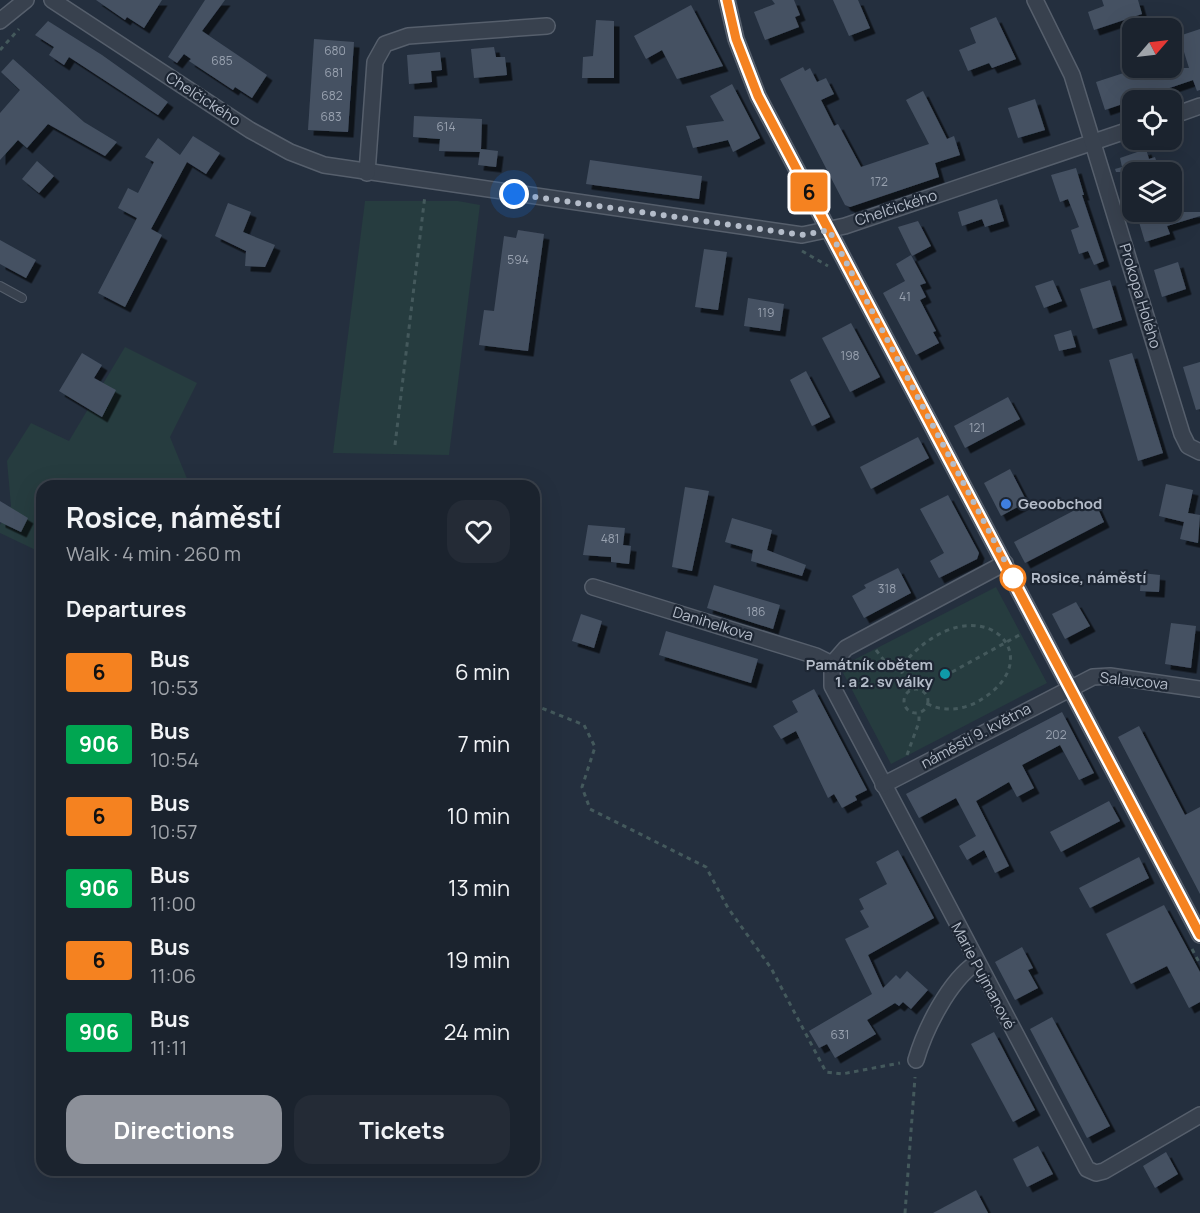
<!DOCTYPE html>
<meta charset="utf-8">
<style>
:root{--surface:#1b232e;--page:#242b36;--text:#f1f3f6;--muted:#a0a4aa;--line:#39404a;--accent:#8c9099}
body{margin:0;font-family:Manrope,sans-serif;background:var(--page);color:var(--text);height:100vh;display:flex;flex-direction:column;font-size:22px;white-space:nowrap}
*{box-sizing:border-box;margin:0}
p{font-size:20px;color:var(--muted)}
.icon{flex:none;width:33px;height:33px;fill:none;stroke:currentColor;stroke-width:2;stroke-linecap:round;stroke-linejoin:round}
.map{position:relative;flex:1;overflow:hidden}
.side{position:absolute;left:36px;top:480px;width:504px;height:696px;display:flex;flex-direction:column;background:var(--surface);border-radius:18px;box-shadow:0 6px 24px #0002,0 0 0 2px var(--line)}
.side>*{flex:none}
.badge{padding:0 12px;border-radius:4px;font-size:21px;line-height:39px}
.needle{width:39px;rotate:62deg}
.fabs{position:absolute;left:1122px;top:18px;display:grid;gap:12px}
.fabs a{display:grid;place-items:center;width:60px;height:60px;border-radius:12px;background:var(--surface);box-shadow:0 6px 24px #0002,0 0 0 2px var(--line);font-size:30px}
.you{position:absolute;width:30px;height:30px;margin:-15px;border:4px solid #fff;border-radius:50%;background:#1a73e8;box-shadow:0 0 0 9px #1a73e833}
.map>.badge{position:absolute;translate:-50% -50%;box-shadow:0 0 0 3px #fff}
h2{padding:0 30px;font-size:22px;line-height:54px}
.round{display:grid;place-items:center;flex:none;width:63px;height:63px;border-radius:18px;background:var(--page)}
.head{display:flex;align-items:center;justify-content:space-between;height:102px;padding:0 30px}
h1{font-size:28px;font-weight:700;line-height:45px}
.action{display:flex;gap:12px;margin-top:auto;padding:12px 30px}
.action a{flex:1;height:69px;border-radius:18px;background:var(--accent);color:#fff;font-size:24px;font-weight:700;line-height:69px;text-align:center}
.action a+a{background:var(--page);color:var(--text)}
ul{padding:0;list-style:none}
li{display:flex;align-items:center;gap:18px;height:72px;padding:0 30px}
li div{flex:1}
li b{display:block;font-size:22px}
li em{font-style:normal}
li .badge{min-width:66px;font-weight:700;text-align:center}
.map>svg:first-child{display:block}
.green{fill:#263c3f}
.building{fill:#455162;filter:url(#shadow)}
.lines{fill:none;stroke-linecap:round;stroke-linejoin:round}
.lane-casing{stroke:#565f6c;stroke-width:10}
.street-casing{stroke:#565f6c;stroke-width:18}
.path{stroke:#44595c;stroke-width:3;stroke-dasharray:4.5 4.5;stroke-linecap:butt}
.lane{stroke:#38414e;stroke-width:8}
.street{stroke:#38414e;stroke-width:15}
.line-casing{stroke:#fff;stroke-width:14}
.line{stroke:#f58220;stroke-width:9}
.walk{stroke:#b4bcc9;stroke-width:6;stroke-dasharray:0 10.8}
.shop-dot{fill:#3f7fe0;stroke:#1d2633;stroke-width:2}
.stop-dot{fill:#fff;stroke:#f58220;stroke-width:3}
.culture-dot{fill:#0f9aa8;stroke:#1d2633;stroke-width:2}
.labels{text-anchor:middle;stroke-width:4.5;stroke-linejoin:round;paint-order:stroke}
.number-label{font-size:12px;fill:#98a1af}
.street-label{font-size:15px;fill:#b4bcc9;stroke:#1d2633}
.poi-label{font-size:15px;font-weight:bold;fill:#b4bcc9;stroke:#1d2633;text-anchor:start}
.stop-label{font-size:15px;font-weight:bold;fill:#b4bcc9;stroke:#1d2633;text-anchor:start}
</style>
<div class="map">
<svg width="1200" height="1213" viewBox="0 0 1200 1213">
<defs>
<filter id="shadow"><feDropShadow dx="5.5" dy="5.5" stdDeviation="0" flood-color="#0009"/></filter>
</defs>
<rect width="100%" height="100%" fill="#242f3e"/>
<g class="green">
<path d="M365,201h93l22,4 -31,250 -116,-2z"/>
<path d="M125,347l72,36 -27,54 20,49h-148v67l-42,-20v-8l11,-19 -4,-45 24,-38 38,18z"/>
<path d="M996,587l51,96 -156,81 -51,-97z"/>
</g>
<g class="building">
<path d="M96,0h66l-18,28 -17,-11 -2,3z"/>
<path d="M205,0h20l-23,31 65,44 -15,23 -17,-11 -2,3 -44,-29 2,-2 -7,-5 -7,9 -9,-6z"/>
<path d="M772,0h22l6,15 -5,2 4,10 -34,13 -11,-28 21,-8z"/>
<path d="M833,0h25l12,28 -21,8z"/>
<path d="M1102,0h36l4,14 -48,16 -6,-18 16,-6z"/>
<path d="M691,5l32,61 -46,13 -15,-29 -16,9 -12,-23z"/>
<path d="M996,17l20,42 -24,9 -3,-5 -21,8 -9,-21 17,-7 -6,-15z"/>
<path d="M596,20l18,1v57h-32l1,-21 10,-1z"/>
<path d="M48,21l54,34 66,47 -10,13 -89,-58 -5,8 -15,-10 5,-8 -19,-12z"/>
<path d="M1200,29v61l-3,1 -4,-11 -88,30 -9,-28 43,-14h50l-10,-32z"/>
<path d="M314,39l40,3 -6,90 -40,-2z"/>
<path d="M494,47l2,10h9l2,18 -33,3 -3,-29z"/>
<path d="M440,52l2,18 -11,1 1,11 -23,2 -2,-29z"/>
<path d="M13,59l71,63 33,20 -12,14 -57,-32 -21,24 -9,-8 -18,20v-47l20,-23 -19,-18z"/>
<path d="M803,67l2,4 5,-3 7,14 9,-4 8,16 -13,6 13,26 4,-2 23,43 68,-23 -23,-44 17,-9 24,48 7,-3 6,19 -25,8 4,14 -89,30 -5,-2 -65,-126z"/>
<path d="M732,84l28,54 -27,14 -5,-12 -35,8 -7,-22 38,-5 -14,-25z"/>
<path d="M1035,99l10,31 -27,8 -10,-30z"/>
<path d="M414,116l68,3 -1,30 17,2 -2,16 -18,-2 2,-13 -41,-1 1,-12 -27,-2z"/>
<path d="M193,136l27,17 -14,21 -19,-12 -36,67 11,6 -37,72 -27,-14 39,-75 -19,-10 10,-20 10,5 16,-31 -9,-5 13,-19 22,17z"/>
<path d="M1146,149l3,10 6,-2 5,15h-44l-1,-3 7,-2 -2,-9z"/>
<path d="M590,160l112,16 -3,23 -113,-15z"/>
<path d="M37,161l17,15 -15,17 -17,-14z"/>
<path d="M1076,168l8,27h-2l22,66 -10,4 -6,-14 -9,3 -8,-24 8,-3 -11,-28 -8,3 -9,-27z"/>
<path d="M997,199l7,22 -19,6 -3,-8 -20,7 -4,-14z"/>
<path d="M228,203l23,9 -8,20 32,13 -10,22 -20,-1 1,-15 -31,-15z"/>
<path d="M1136,212h64v4l-33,10 3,8 -25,8z"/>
<path d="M918,221l13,25 -19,10 -14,-29z"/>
<path d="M518,230l26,4 -16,117 -49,-6 5,-35 10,1 10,-75 12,2z"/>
<path d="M0,240l36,20 -10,18 -26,-14z"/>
<path d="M704,249l23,3 -9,58 -23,-3z"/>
<path d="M911,255l15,28 -6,2 6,12 -6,3 16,31 -3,1 6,11 -23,12 -33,-62 22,-12 -9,-17z"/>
<path d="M1178,262l8,27 -24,8 -8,-27z"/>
<path d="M1053,280l9,21 -18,7 -9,-22z"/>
<path d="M1110,280l12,40 -29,9 -13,-40z"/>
<path d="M748,298l36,6 -4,27 -36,-5z"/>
<path d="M851,323l29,54 -30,15 -28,-54z"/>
<path d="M1071,330l5,17 -17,4 -5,-16z"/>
<path d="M82,353l20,12 -8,13 22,12 -14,27 -43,-26z"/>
<path d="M1132,353l31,100 -25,8 -29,-101z"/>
<path d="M1200,362v47l-4,1 -13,-43z"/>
<path d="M806,371l24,46 -18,9 -22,-46z"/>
<path d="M1008,397l12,22 -55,29 -11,-22z"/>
<path d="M918,437l11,21 -58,31 -11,-22z"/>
<path d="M1010,469l17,33 -26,14 -17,-33z"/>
<path d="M1166,484l27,6 -5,23 12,2 -2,28 -18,-4 4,-17 -25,-6z"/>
<path d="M685,487l24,4 -17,80 -20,-4z"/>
<path d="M948,495l31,58 -2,6 -38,19 -9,-17 14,-8 -24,-44z"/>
<path d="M1094,500l10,22 -79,41 -11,-21z"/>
<path d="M0,501l28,17 -7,14 -21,-10z"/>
<path d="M732,518l40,12 -5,20 39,15 -4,11 -51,-15 2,-11 -28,-8z"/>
<path d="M588,525l37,3 -2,17 8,1 -2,18 -18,-2v-5l-28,-2z"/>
<path d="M898,568l13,25 -47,25 -12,-22 14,-8 -2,-3z"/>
<path d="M1141,573l19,2 -1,17 -19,-1z"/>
<path d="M714,585l66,20 -7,24 -66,-21z"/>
<path d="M1076,602l14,24 -25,13 -13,-25z"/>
<path d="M581,614l21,7 -8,27 -22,-7z"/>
<path d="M1171,623l25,3 -5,42 -26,-4z"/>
<path d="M666,631l92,28 -7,24 -92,-28z"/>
<path d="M814,689l53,101 -12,6 2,4 -15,8 -8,-14 -6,4 -32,-67 -15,8 -8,-13 25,-14 -6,-11z"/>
<path d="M1062,712l32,61 -15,7 -19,-35 -38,20 12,23 -17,9 -8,-15 -33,19 33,65 -14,7 -11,-23 -17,10 -8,-14 17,-10 -20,-38 -37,20 -13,-24z"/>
<path d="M1139,726l46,89 15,-8v87l-82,-157z"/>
<path d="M1109,801l11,20 -59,31 -11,-20z"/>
<path d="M898,850l36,68 -66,37 15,33 13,-13 4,4 7,-8 21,19 -17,19 -8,-7 -4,4 -4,-3 -28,17 9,14 -41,24 -8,-14 -8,4 -10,-17 63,-37 -27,-55 24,-12 -9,-16 4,-2 -5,-10 28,-15 -11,-22z"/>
<path d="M1139,857l10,21 -59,30 -11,-20z"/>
<path d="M1164,905l36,67v30l-11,6 -22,-42 -36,18 -25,-50z"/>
<path d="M1022,947l11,21 -5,2 10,18 -23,12 -20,-38z"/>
<path d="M1052,1017l58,109 -23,12 -57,-109z"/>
<path d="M994,1032l41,78 -22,12 -42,-78z"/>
<path d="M1038,1146l15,28 -26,13 -14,-28z"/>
<path d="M1166,1152l12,22 -23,14 -12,-22z"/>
<path d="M976,1190l12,23h-55z"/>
</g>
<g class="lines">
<g class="lane-casing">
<path id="lane" d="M0,286l22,12"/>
</g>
<g class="street-casing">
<g id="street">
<path d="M52,0l198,130 40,22 34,13 478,70 43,-9 287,-97"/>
<path d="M727,0l9,39 22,57 442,839"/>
<path d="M1035,0l37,75 110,359 6,12 12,6"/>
<path d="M0,21l26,-21"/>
<path d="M1172,116l28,-10"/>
<path d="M367,173l8,-111 10,-18 23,-8 139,-10"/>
<path d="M1005,563l-159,85 -14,16v22l255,483 9,4 8,-2 96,-56"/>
<path d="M593,587l223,69 16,8"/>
<path d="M883,785l210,-108 17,-1 90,13"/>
<path d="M916,1060c9,-31 33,-79 60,-97"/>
</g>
</g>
<g class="path">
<path d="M0,50l19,-21"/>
<path d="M802,251l26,15"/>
<path d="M395,445l30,-250"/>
<path d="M876,650l10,13 15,6"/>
<path d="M952,672l71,-39"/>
<circle cx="916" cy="701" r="12"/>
<path d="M910,690l-8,-17 2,-10c74,-85 153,-5 73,39 -15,8 -34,10 -49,2"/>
<path d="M534,705l50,20 11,22 -13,40 8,22 116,58 22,41 43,60 55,104 16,2 58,-11"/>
<path d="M907,755l12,-33v-9"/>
<path d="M1192,949l8,15"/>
<path d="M905,1213l10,-136"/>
</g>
<use href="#lane" class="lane"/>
<use href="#street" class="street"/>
</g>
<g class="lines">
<g class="line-casing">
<path id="line" d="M727,0l9,39 22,57 442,839"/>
</g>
<use href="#line" class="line"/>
<path class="walk" d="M514,194l288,41 27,-5 187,352 -3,-4"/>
</g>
<circle class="shop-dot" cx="1006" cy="504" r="6"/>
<circle class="stop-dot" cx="1013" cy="578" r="12"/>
<circle class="culture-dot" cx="945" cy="674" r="6"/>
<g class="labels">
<g class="number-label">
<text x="335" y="55">680</text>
<text x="222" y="65">685</text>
<text x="334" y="77">681</text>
<text x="332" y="100">682</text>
<text x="331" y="121">683</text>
<text x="446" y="131">614</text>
<text x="879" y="186">172</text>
<text x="518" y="264">594</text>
<text x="905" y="301">41</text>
<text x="766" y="317">119</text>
<text x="850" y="360">198</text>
<text x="977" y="432">121</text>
<text x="610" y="543">481</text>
<text x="887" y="593">318</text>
<text x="756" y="616">186</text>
<text x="1056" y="739">202</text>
<text x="840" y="1039">631</text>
</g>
<g class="street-label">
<text transform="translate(203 99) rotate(33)" y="5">Chelčického</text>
<text transform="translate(896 208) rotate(-18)" y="5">Chelčického</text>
<text transform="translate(1140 296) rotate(73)" y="5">Prokopa Holého</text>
<text transform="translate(713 624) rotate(17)" y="5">Danihelkova</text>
<text transform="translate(1134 681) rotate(6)" y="5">Salavcova</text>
<text transform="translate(976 736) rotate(-28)" y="5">náměstí 9. května</text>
<text transform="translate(983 976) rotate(62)" y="5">Marie Pujmanové</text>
</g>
<g class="poi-label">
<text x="1018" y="509">Geoobchod</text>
<text x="933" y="670" text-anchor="end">Památník obětem<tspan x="933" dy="17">1. a 2. sv války</tspan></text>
</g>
<g class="stop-label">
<text x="1031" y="583">Rosice, náměstí</text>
</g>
</g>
</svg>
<div class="fabs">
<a><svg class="needle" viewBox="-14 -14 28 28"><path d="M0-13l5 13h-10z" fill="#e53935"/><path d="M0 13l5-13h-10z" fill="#a0a4aa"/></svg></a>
<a><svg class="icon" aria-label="locate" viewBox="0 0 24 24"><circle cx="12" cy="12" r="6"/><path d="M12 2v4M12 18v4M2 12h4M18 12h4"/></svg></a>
<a><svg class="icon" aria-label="layers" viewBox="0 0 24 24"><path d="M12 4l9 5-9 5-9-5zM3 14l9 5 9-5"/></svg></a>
</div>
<div class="you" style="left:514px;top:194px"></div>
<b class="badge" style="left:809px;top:192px;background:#f58220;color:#111">6</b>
<section class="side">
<div class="head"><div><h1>Rosice, náměstí</h1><p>Walk · 4 min · 260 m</p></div><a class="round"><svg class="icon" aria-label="heart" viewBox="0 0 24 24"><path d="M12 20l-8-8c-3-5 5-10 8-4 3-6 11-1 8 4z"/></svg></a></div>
<h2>Departures</h2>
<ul>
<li><span class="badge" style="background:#f58220;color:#111">6</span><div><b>Bus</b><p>10:53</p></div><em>6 min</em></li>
<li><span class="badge" style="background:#00a651;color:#fff">906</span><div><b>Bus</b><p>10:54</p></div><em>7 min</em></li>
<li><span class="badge" style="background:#f58220;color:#111">6</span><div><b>Bus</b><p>10:57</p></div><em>10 min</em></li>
<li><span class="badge" style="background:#00a651;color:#fff">906</span><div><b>Bus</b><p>11:00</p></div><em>13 min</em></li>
<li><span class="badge" style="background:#f58220;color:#111">6</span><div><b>Bus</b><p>11:06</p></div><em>19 min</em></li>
<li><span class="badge" style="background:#00a651;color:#fff">906</span><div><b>Bus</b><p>11:11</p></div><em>24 min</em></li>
</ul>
<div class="action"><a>Directions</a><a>Tickets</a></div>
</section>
</div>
